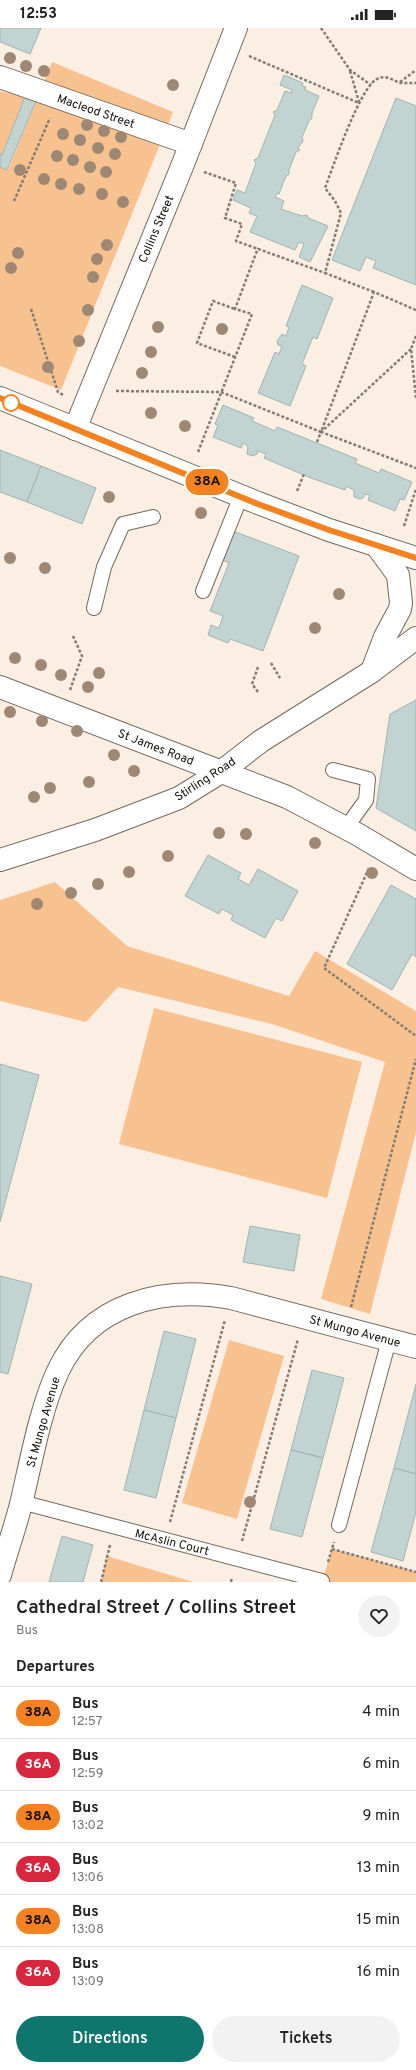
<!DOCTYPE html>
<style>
:root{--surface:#fff;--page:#f2f2f2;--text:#222;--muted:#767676;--line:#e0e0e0;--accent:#0f766e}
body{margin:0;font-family:Overpass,sans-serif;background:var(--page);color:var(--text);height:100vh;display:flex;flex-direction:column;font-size:15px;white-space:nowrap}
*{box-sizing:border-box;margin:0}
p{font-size:13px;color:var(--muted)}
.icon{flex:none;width:22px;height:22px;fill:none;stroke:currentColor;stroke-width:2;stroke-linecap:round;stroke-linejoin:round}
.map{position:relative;height:1554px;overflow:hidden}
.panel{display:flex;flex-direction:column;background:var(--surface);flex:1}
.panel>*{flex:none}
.badge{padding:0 8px;border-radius:13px;font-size:14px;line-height:26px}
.map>.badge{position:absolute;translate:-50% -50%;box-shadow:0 0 0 2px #fff}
h2{padding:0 16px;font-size:15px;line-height:36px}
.round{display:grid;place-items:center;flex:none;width:42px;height:42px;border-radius:21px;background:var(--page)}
.headline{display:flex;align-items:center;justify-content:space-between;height:68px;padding:0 16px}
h1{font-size:19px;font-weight:600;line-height:30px}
.cta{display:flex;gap:8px;margin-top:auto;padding:8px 16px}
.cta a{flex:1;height:46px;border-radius:24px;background:var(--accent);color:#fff;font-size:16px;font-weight:600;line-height:46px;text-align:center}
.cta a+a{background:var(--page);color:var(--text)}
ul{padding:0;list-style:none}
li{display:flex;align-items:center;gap:12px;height:52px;padding:0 16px;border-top:1px solid var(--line)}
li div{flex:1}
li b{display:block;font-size:15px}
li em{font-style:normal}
li .badge{min-width:44px;font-weight:700;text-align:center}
.status{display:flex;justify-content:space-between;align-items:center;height:28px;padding:0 20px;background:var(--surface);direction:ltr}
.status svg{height:11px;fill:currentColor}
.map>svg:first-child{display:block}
.green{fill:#f8c290}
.building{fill:#c1d4d2;stroke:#a1b3b1}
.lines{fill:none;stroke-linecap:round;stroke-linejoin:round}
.service-casing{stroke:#74695f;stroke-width:16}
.pedestrian-casing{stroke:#74695f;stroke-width:24}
.minor-casing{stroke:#74695f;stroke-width:24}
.tertiary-casing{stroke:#74695f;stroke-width:24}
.path{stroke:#847c74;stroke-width:2.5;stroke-dasharray:3 2;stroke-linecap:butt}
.service{stroke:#fff;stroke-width:14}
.pedestrian{stroke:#fff;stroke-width:22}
.minor{stroke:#fff;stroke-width:22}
.tertiary{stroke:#fff;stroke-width:22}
.tree{fill:#9e8873}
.line-casing{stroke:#fff;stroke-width:9}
.line{stroke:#f58220;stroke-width:6}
.stop-dot{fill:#fff;stroke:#f58220;stroke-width:2}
.labels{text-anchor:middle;stroke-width:3;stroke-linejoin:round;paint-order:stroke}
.street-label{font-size:12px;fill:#120e0a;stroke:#fff}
</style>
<div class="status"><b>12:53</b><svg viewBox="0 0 49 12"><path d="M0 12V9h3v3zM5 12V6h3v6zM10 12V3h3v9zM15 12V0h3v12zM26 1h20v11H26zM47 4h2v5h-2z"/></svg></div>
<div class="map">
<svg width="416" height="1554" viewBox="0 0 416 1554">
<rect width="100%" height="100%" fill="#fbeee3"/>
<g class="green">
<path d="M52,34l121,50 -112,278 -61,-24v-199l8,3z"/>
<path d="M0,63l25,6 -23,58 -2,-1z"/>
<path d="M55,854l72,64 162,50 26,-45 101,60v121l-46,182 -49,-15 64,-237 -113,-38 -154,-37 -32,35 -86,-21v-101z"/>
<path d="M154,980l208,54 -35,136 -208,-54z"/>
<path d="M229,1312l55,16 -47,163 -55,-16z"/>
<path d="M332,1521l84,23v10h-94z"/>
<path d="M107,1528l86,26h-92z"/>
</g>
<g class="building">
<path d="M0,0h41l-11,26 -30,-12z"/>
<path d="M284,47l19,8 -1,3 4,1 -1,3 14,6 -7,17v5l-3,3 -7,16 1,4 -5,7 2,2 -4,2 -7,18v4l-4,4 -6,16 -2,-1 -2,4 9,4 -3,8 21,7 5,-1 1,3 20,8 -18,36 -11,-5 5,-13 -5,-2 -4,8 -45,-18 7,-16 -8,-3 2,-5 -18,-8 4,-10 8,3 11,-30 -2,-3 4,-2 17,-43 -2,-3 4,-2 8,-19 6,2 1,-3 -12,-5z"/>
<path d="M26,66l12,2 -31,74 -7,-3v-13l2,1z"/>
<path d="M396,70l20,8v179l-43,-17 3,-7 -10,-4 -6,14 -28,-11z"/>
<path d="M302,257l31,13 -16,41 -4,-2 -11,27 4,2 -16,40 -32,-13 17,-41 4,2 3,-8 -4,-1 -1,-4 5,-7 4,2 3,-9 -3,-1z"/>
<path d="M223,377l31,13 -2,3 23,10 2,-4 80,32 -2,4 24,10 2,-4 31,13 -8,18 -4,-1 -5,12 -27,-11 2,-5 -5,-1 -2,4 -3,1 -6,-2v-7l-8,-4 -1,4 -34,-12 -47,-20 2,-4 -8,-3 -1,3 -4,2 -6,-2 1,-8 -5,-3 -2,5 -28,-11 5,-12 -3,-1z"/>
<path d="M0,422l41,16 -14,36 -27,-10z"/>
<path d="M41,438l55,22 -14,36 -55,-22z"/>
<path d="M233,503l66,25 -36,95 -33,-12 -2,4 -20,-8 3,-10 8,3 4,-12 -13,-5 19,-48 -7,-3z"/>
<path d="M416,672v131l-40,-23 14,-94z"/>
<path d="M208,827l33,18 -3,6 11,6 9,-16 40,22 -16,30 -6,-3 -11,20 -34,-18 2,-5 -11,-6 -3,5 -34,-18z"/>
<path d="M391,857l25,14v58l-4,-3 -20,36 -45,-26z"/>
<path d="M0,1036l39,11 -39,147z"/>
<path d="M250,1198l50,9 -6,36 -51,-9z"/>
<path d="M0,1248l32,8 -24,90 -8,-2z"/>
<path d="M164,1303l32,8 -20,79 -32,-8z"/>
<path d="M312,1342l32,8 -21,80 -32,-8z"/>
<path d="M416,1356v90l-22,-6z"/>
<path d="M144,1382l32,8 -20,80 -32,-8z"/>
<path d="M291,1422l32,8 -21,79 -32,-8z"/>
<path d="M394,1440l22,6v38l-13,49 -32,-9z"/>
<path d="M62,1508l31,9 -10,37h-34z"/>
</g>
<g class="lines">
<g class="service-casing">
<g id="service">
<path d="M203,563l38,-95"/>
<path d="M94,580l10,-41 19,-43 30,-7"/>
<path d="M333,742l35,9 -2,21 -20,28"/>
<path d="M21,1474l301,79"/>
<path d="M339,1497l50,-185"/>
</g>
</g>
<g class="pedestrian-casing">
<path id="pedestrian" d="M0,49l191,67"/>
</g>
<g class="minor-casing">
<g id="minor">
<path d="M75,401l108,-265 53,-136"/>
<path d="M0,659l287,110 70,37 59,35"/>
<path d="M0,1547c7,-25 16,-50 22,-75 9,-39 19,-93 36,-129 32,-68 104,-85 173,-73l185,49"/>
</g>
</g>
<g class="tertiary-casing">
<g id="tertiary">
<path d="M0,370l258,105 71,27 87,28"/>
<path d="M372,643l13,-34 15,-28 1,-6 -3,-28 -22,-30"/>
<path d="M0,832l95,-30 84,-32 42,-26 40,-31 110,-69 45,-34"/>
</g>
</g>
<g class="path">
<path d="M321,0l29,42 21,15"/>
<path d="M249,28l110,47"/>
<path d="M350,43l9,31"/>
<path d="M400,54l16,-12"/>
<path d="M204,144l32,11 -11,35 17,6 -6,17 89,32"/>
<path d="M14,173l36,-83"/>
<path d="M374,264l-49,-19 16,-60 -6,-12 -10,-13c8,-21 35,-101 52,-109 9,-5 16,2 24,4 5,0 10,0 15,0"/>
<path d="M31,281l27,83 5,3"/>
<path d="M416,282l-42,-18 -53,140 95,36"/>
<path d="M416,308l-5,13 5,49"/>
<path d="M235,329l-38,-14 16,-42 22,8"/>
<path d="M116,363l105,1 100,40"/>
<path d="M317,414l4,-10 90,-83"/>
<path d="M198,424l54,-138 -17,-5 23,-61"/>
<path d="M297,463l7,-17"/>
<path d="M404,498l12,-37"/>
<path d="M271,635l9,15"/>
<path d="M70,662l12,-34 -9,-20"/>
<path d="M258,664l-6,-8 6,-17"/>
<path d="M369,840l-45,100 92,68"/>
<path d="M351,1279l65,-248"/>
<path d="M170,1494l55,-202"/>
<path d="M242,1513l56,-202"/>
<path d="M332,1521l84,23"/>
<path d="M328,1534l6,-20"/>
<path d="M101,1554l9,-37"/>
<path d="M231,1554l1,-5"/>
</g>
<use href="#service" class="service"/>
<use href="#pedestrian" class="pedestrian"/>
<use href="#minor" class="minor"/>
<use href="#tertiary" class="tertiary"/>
</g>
<g class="tree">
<circle cx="10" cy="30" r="6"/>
<circle cx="26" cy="38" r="6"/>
<circle cx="44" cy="43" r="6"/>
<circle cx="173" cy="57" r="6"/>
<circle cx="87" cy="97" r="6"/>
<circle cx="104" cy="103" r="6"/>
<circle cx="63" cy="106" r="6"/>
<circle cx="121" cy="109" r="6"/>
<circle cx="80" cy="112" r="6"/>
<circle cx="98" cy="120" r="6"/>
<circle cx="115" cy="126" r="6"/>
<circle cx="57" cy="128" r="6"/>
<circle cx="73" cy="132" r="6"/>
<circle cx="90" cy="139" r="6"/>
<circle cx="20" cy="142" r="6"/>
<circle cx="106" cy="144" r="6"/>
<circle cx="44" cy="151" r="6"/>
<circle cx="61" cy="156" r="6"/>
<circle cx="79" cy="161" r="6"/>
<circle cx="102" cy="166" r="6"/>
<circle cx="123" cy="174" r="6"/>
<circle cx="107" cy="217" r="6"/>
<circle cx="18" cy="225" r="6"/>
<circle cx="97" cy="231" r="6"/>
<circle cx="11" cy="240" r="6"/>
<circle cx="93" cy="249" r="6"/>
<circle cx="88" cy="282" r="6"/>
<circle cx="158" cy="299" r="6"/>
<circle cx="222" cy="301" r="6"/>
<circle cx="79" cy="313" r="6"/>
<circle cx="151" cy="324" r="6"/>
<circle cx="48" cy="339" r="6"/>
<circle cx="142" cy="345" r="6"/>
<circle cx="151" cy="385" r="6"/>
<circle cx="185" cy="398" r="6"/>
<circle cx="109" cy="469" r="6"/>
<circle cx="201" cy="485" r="6"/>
<circle cx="10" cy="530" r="6"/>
<circle cx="45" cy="540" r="6"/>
<circle cx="339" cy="566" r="6"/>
<circle cx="315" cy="600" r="6"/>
<circle cx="15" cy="630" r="6"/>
<circle cx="41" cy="637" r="6"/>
<circle cx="99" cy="645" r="6"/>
<circle cx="61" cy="647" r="6"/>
<circle cx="88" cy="659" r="6"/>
<circle cx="10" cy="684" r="6"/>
<circle cx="42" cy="693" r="6"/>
<circle cx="77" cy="703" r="6"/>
<circle cx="114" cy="727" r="6"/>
<circle cx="134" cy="743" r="6"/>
<circle cx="89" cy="754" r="6"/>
<circle cx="50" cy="760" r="6"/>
<circle cx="34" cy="769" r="6"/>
<circle cx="219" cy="805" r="6"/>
<circle cx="246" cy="806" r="6"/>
<circle cx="315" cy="815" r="6"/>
<circle cx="168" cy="828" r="6"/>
<circle cx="129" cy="844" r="6"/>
<circle cx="372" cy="845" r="6"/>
<circle cx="98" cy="856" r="6"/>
<circle cx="71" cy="865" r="6"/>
<circle cx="37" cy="876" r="6"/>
<circle cx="250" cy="1474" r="6"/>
</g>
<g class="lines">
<g class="line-casing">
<path id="line" d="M0,370l258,106 71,26 87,28"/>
</g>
<use href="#line" class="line"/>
</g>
<circle class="stop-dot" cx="11" cy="375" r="8"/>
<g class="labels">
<g class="street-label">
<text transform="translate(96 83) rotate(19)" y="4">Macleod Street</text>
<text transform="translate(156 201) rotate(-67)" y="4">Collins Street</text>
<text transform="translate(156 719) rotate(21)" y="4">St James Road</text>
<text transform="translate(205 751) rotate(-33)" y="4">Stirling Road</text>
<text transform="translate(355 1303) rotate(15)" y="4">St Mungo Avenue</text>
<text transform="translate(43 1394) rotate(-74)" y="4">St Mungo Avenue</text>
<text transform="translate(172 1514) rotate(14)" y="4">McAslin Court</text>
</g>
</g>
</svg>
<b class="badge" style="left:207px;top:454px;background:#f58220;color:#111">38A</b>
</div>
<section class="panel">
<div class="headline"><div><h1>Cathedral Street / Collins Street</h1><p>Bus</p></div><a class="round"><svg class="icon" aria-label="heart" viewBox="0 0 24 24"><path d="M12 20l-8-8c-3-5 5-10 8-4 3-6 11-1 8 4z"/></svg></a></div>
<h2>Departures</h2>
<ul>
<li><span class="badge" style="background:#f58220;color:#111">38A</span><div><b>Bus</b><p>12:57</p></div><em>4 min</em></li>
<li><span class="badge" style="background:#d7263d;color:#fff">36A</span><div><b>Bus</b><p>12:59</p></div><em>6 min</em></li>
<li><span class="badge" style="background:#f58220;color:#111">38A</span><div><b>Bus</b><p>13:02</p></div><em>9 min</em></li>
<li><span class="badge" style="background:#d7263d;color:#fff">36A</span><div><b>Bus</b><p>13:06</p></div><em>13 min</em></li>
<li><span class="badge" style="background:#f58220;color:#111">38A</span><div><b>Bus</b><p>13:08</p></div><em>15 min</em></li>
<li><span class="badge" style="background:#d7263d;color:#fff">36A</span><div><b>Bus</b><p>13:09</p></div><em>16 min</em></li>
</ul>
<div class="cta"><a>Directions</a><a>Tickets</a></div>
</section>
